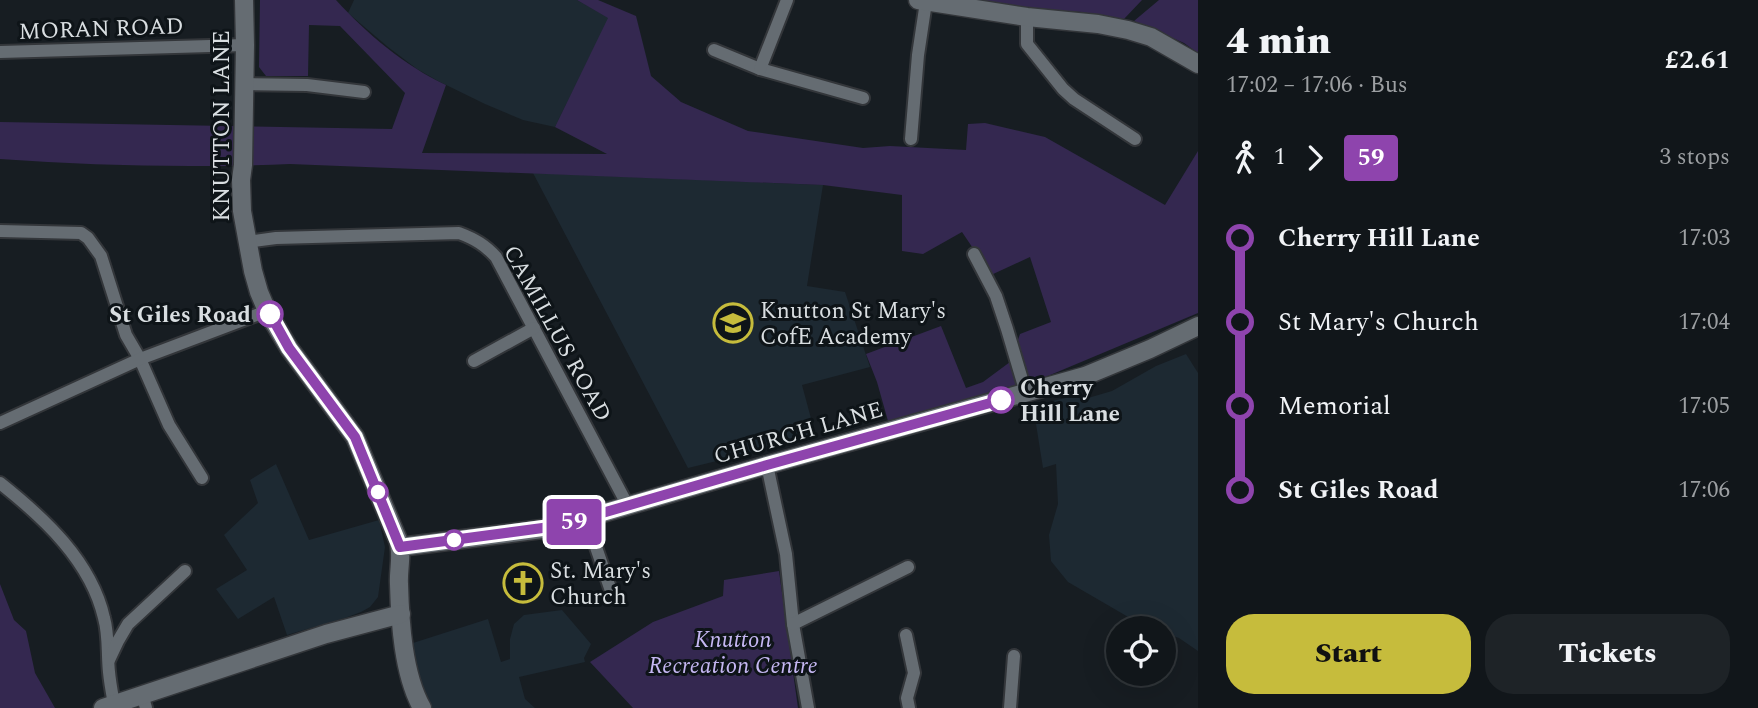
<!DOCTYPE html>
<meta charset="utf-8">
<style>
:root{--surface:#11161a;--page:#1e2327;--text:#f1f3f6;--muted:#9c9fa2;--line:#303539;--accent:#c6bc3c}
body{margin:0;font-family:Spectral,serif;background:var(--page);color:var(--text);height:100vh;display:flex;flex-direction:column;font-size:26px;white-space:nowrap}
*{box-sizing:border-box;margin:0}
p{font-size:23px;color:var(--muted)}
.icon{flex:none;width:38px;height:38px;fill:none;stroke:currentColor;stroke-width:2;stroke-linecap:round;stroke-linejoin:round}
.map{position:relative;flex:1;overflow:hidden}
.drawer{display:flex;flex-direction:column;background:var(--surface);width:560px}
.drawer>*{flex:none}
.badge{padding:0 14px;border-radius:5px;font-size:24px;line-height:46px}
.buttons{position:absolute;left:1106px;top:616px;display:grid;gap:14px}
.buttons a{display:grid;place-items:center;width:70px;height:70px;border-radius:50%;background:var(--surface);box-shadow:0 7px 28px #0002,0 0 0 2px var(--line);font-size:35px}
.map>.badge{position:absolute;translate:-50% -50%;box-shadow:0 0 0 4px #fff}
.legs{display:flex;align-items:center;gap:10px;height:77px;padding:0 28px;font-size:23px}
.legs p{margin-inline-start:auto}
.overview{display:flex;align-items:center;justify-content:space-between;height:119px;padding:0 28px}
h1{font-size:38px;font-weight:800;line-height:52px}
.action{display:flex;gap:14px;margin-top:auto;padding:14px 28px}
.action a{flex:1;height:80px;border-radius:28px;background:var(--accent);color:#111;font-size:28px;font-weight:800;line-height:80px;text-align:center}
.action a+a{background:var(--page);color:var(--text)}
ul{padding:0 28px;list-style:none}
li{display:flex;align-items:center;gap:24px;height:84px;font-size:26px}
li i{display:grid;place-items:center;width:10px;height:100%;margin:0 9px;background:currentColor}
li i::after{content:'';width:18px;height:18px;margin:-9px;border:5px solid;border-radius:50%;background:var(--surface)}
li p{margin-inline-start:auto}
li:first-child i{background:linear-gradient(#0000 50%,currentColor 0)}
li:last-child i{background:linear-gradient(currentColor 50%,#0000 0)}
main{display:flex;flex:1;min-height:0}
.map>svg:first-child{display:block}
.built{fill:#1d2932}
.green{fill:#342850}
.lines{fill:none;stroke-linecap:round;stroke-linejoin:round}
.street-casing{stroke:#33363a;stroke-width:16}
.secondary-casing{stroke:#33363a;stroke-width:21}
.street{stroke:#656c72;stroke-width:12}
.secondary{stroke:#656c72;stroke-width:18}
.line-1-casing{stroke:#fff;stroke-width:16}
.line-1{stroke:#8e44ad;stroke-width:10}
.stop-1-dot{fill:#fff;stroke:#8e44ad;stroke-width:3.5}
.labels{text-anchor:middle;stroke-width:6;stroke-linejoin:round;paint-order:stroke}
.street-label{font-size:23px;fill:#d9dee1;stroke:#0e1418}
.poi-label{font-size:23px;fill:#d9dee1;stroke:#0e1418;text-anchor:start}
.stop-label{font-size:23px;font-weight:bold;fill:#d9dee1;stroke:#0e1418;text-anchor:end}
.park-label{font-size:23px;font-style:italic;fill:#c5b7f2;stroke:#0e1418}
</style>
<main>
<div class="map">
<svg width="1198" height="708" viewBox="0 0 1198 708">
<rect width="100%" height="100%" fill="#171d22"/>
<g class="built">
<path d="M354,0h223l32,18 -54,109 -32,-7 -38,-16 -47,-23 -21,-12 -29,-22 -40,-34z"/>
<path d="M533,173l290,12 -16,101 38,6 25,75 -68,18 14,52 -128,31z"/>
<path d="M1186,354l12,19v278l-19,-13 -15,-5v-5h-13l-9,-3 -74,-43 -17,-21 -2,-26 9,-31 -2,-40 -13,4 -10,-63 47,-10 8,3 24,-7 44,-25z"/>
<path d="M276,464l33,76 70,-20 6,27 -7,50 -8,10 -9,5 -16,6 -58,17 -13,-38 -36,22 -22,-30 31,-19 -23,-35 34,-32 -8,-23z"/>
<path d="M562,610l29,34 -7,14 1,4 -66,15 6,22 10,9h-103l-16,-34 -3,-31 75,-24 13,43 9,-3v-20l4,-15 10,-9z"/>
</g>
<g class="green">
<path d="M260,0h76c30,33 69,66 110,85l-24,68 185,1 -52,-27 53,-109 -31,-18h21l38,16 15,60 30,26 67,29 115,17 27,-2 76,4 2,-26 17,-1 60,14 120,68 33,-54v162l-155,65 -155,43 -11,-39 -11,-28 75,-28 25,62 17,-6 27,-20 10,-28 31,-12 -21,-65 -39,18 -29,-43 -39,22 -21,-3v-56l-79,-10 -533,-21c-97,4 -193,2 -290,-5v-37l392,7 13,-36 -65,-67 -31,-1 -1,51h-42l-7,-9z"/>
<path d="M970,0h172l-18,19 -43,-7 -53,-3z"/>
<path d="M1159,0h39v53l-14,-10 -50,-22z"/>
<path d="M779,571l19,137h-165l-43,-46 63,-40 70,-26 1,-16z"/>
<path d="M0,584l14,36 12,11 9,42 20,35h-55z"/>
</g>
<g class="lines">
<g class="street-casing">
<g id="street">
<path d="M1027,17v27l36,45 11,10 61,40"/>
<path d="M714,50l46,19 103,29"/>
<path d="M0,52l245,-7"/>
<path d="M760,69l27,-69"/>
<path d="M244,84l63,1 57,7"/>
<path d="M911,139l7,-84 8,-53"/>
<path d="M0,231l81,2 7,5 13,18 25,79 14,24 29,66 33,53"/>
<path d="M247,242l29,-4 183,-5c16,6 26,12 37,24l132,249"/>
<path d="M974,254l22,42 11,33 19,64"/>
<path d="M474,361l60,-33"/>
<path d="M0,423l140,-64 127,-48"/>
<path d="M767,465l19,89 7,70 15,84"/>
<path d="M0,483c44,35 91,78 104,135 5,17 3,36 5,54 1,11 3,21 5,32"/>
<path d="M586,518l24,70"/>
<path d="M793,624l115,-57"/>
<path d="M906,635l8,38 -7,25 2,10"/>
<path d="M109,660l9,-19 10,-17 57,-53"/>
<path d="M142,694l4,14"/>
<path d="M1010,708l4,-52"/>
</g>
</g>
<g class="secondary-casing">
<g id="secondary">
<path d="M244,0l1,45 -2,120 -2,15 1,31 11,60 6,21 8,19 22,37 66,89 43,103c5,14 0,30 1,44 1,38 4,90 23,124"/>
<path d="M918,0l109,17 71,7 30,6 23,7 47,27"/>
<path d="M400,547l150,-19 36,-10 181,-53 318,-89 65,-27 48,-23"/>
<path d="M103,708l223,-74 75,-20"/>
</g>
</g>
<use href="#street" class="street"/>
<use href="#secondary" class="secondary"/>
</g>
<g class="lines">
<g class="line-1-casing">
<path id="line-1" d="M270,314l19,34 66,89 45,110 150,-20 18,-4 199,-58 234,-65"/>
</g>
<use href="#line-1" class="line-1"/>
</g>
<defs>
<g id="school-ring" transform="scale(2.0125)"><circle r="9.5" fill="#0e1418" stroke="#c6bc3c" stroke-width="1.5"/><path d="M0-5L7-2L0 1L-7-2ZM-4 1L0 2.5L4 1V4Q0 6-4 4Z" fill="#c6bc3c"/></g>
<g id="church-ring" transform="scale(2.0125)"><circle r="9.5" fill="#0e1418" stroke="#c6bc3c" stroke-width="1.5"/><path d="M-1.2-6h2.4v3.5h3.3v2.4h-3.3V6h-2.4V-.1h-3.3v-2.4h3.3Z" fill="#c6bc3c"/></g>
</defs>
<g fill-rule="evenodd">
<use href="#school-ring" x="733" y="323"/>
<use href="#church-ring" x="523" y="583"/>
</g>
<g class="stop-1-dot">
<circle cx="270" cy="314" r="12"/>
<circle cx="1001" cy="400" r="12"/>
<circle cx="378" cy="492" r="9"/>
<circle cx="454" cy="540" r="9"/>
</g>
<g class="labels">
<g class="street-label">
<text transform="translate(101 28) rotate(-2)" y="8">MORAN ROAD</text>
<text transform="translate(221 126) rotate(-90)" y="8">KNUTTON LANE</text>
<text transform="translate(558 333) rotate(61)" y="8">CAMILLUS ROAD</text>
<text transform="translate(798 432) rotate(-16)" y="8">CHURCH LANE</text>
</g>
<g class="poi-label">
<text x="760" y="318">Knutton St Mary's<tspan x="760" dy="26">CofE Academy</tspan></text>
<text x="550" y="578">St. Mary's<tspan x="550" dy="26">Church</tspan></text>
</g>
<g class="stop-label">
<text x="251" y="322">St Giles Road</text>
<text x="1020" y="395" text-anchor="start">Cherry<tspan x="1020" dy="26">Hill Lane</tspan></text>
</g>
<g class="park-label">
<text x="733" y="647">Knutton<tspan x="733" dy="26">Recreation Centre</tspan></text>
</g>
</g>
</svg>
<div class="buttons">
<a><svg class="icon" aria-label="locate" viewBox="0 0 24 24"><circle cx="12" cy="12" r="6"/><path d="M12 2v4M12 18v4M2 12h4M18 12h4"/></svg></a>
</div>
<b class="badge" style="left:574px;top:522px;background:#8e44ad;color:#fff">59</b>
</div>
<section class="drawer">
<div class="overview"><div><h1>4 min</h1><p>17:02 – 17:06 · Bus</p></div><b>£2.61</b></div>
<div class="legs"><svg class="icon" aria-label="walk" viewBox="0 0 24 24"><circle cx="13" cy="4" r="2"/><path d="M13 8l-2 6 4 7M11 14l-3 7M7 12l3-4h3l4 4"/></svg>1<svg class="icon" aria-label="forward" viewBox="0 0 24 24"><path d="M9 5l7 7-7 7"/></svg><b class="badge" style="background:#8e44ad;color:#fff">59</b><p>3 stops</p></div>
<ul>
<li><i style="color:#8e44ad"></i><b>Cherry Hill Lane</b><p>17:03</p></li>
<li><i style="color:#8e44ad"></i><span>St Mary's Church</span><p>17:04</p></li>
<li><i style="color:#8e44ad"></i><span>Memorial</span><p>17:05</p></li>
<li><i style="color:#8e44ad"></i><b>St Giles Road</b><p>17:06</p></li>
</ul>
<div class="action"><a>Start</a><a>Tickets</a></div>
</section>
</main>
